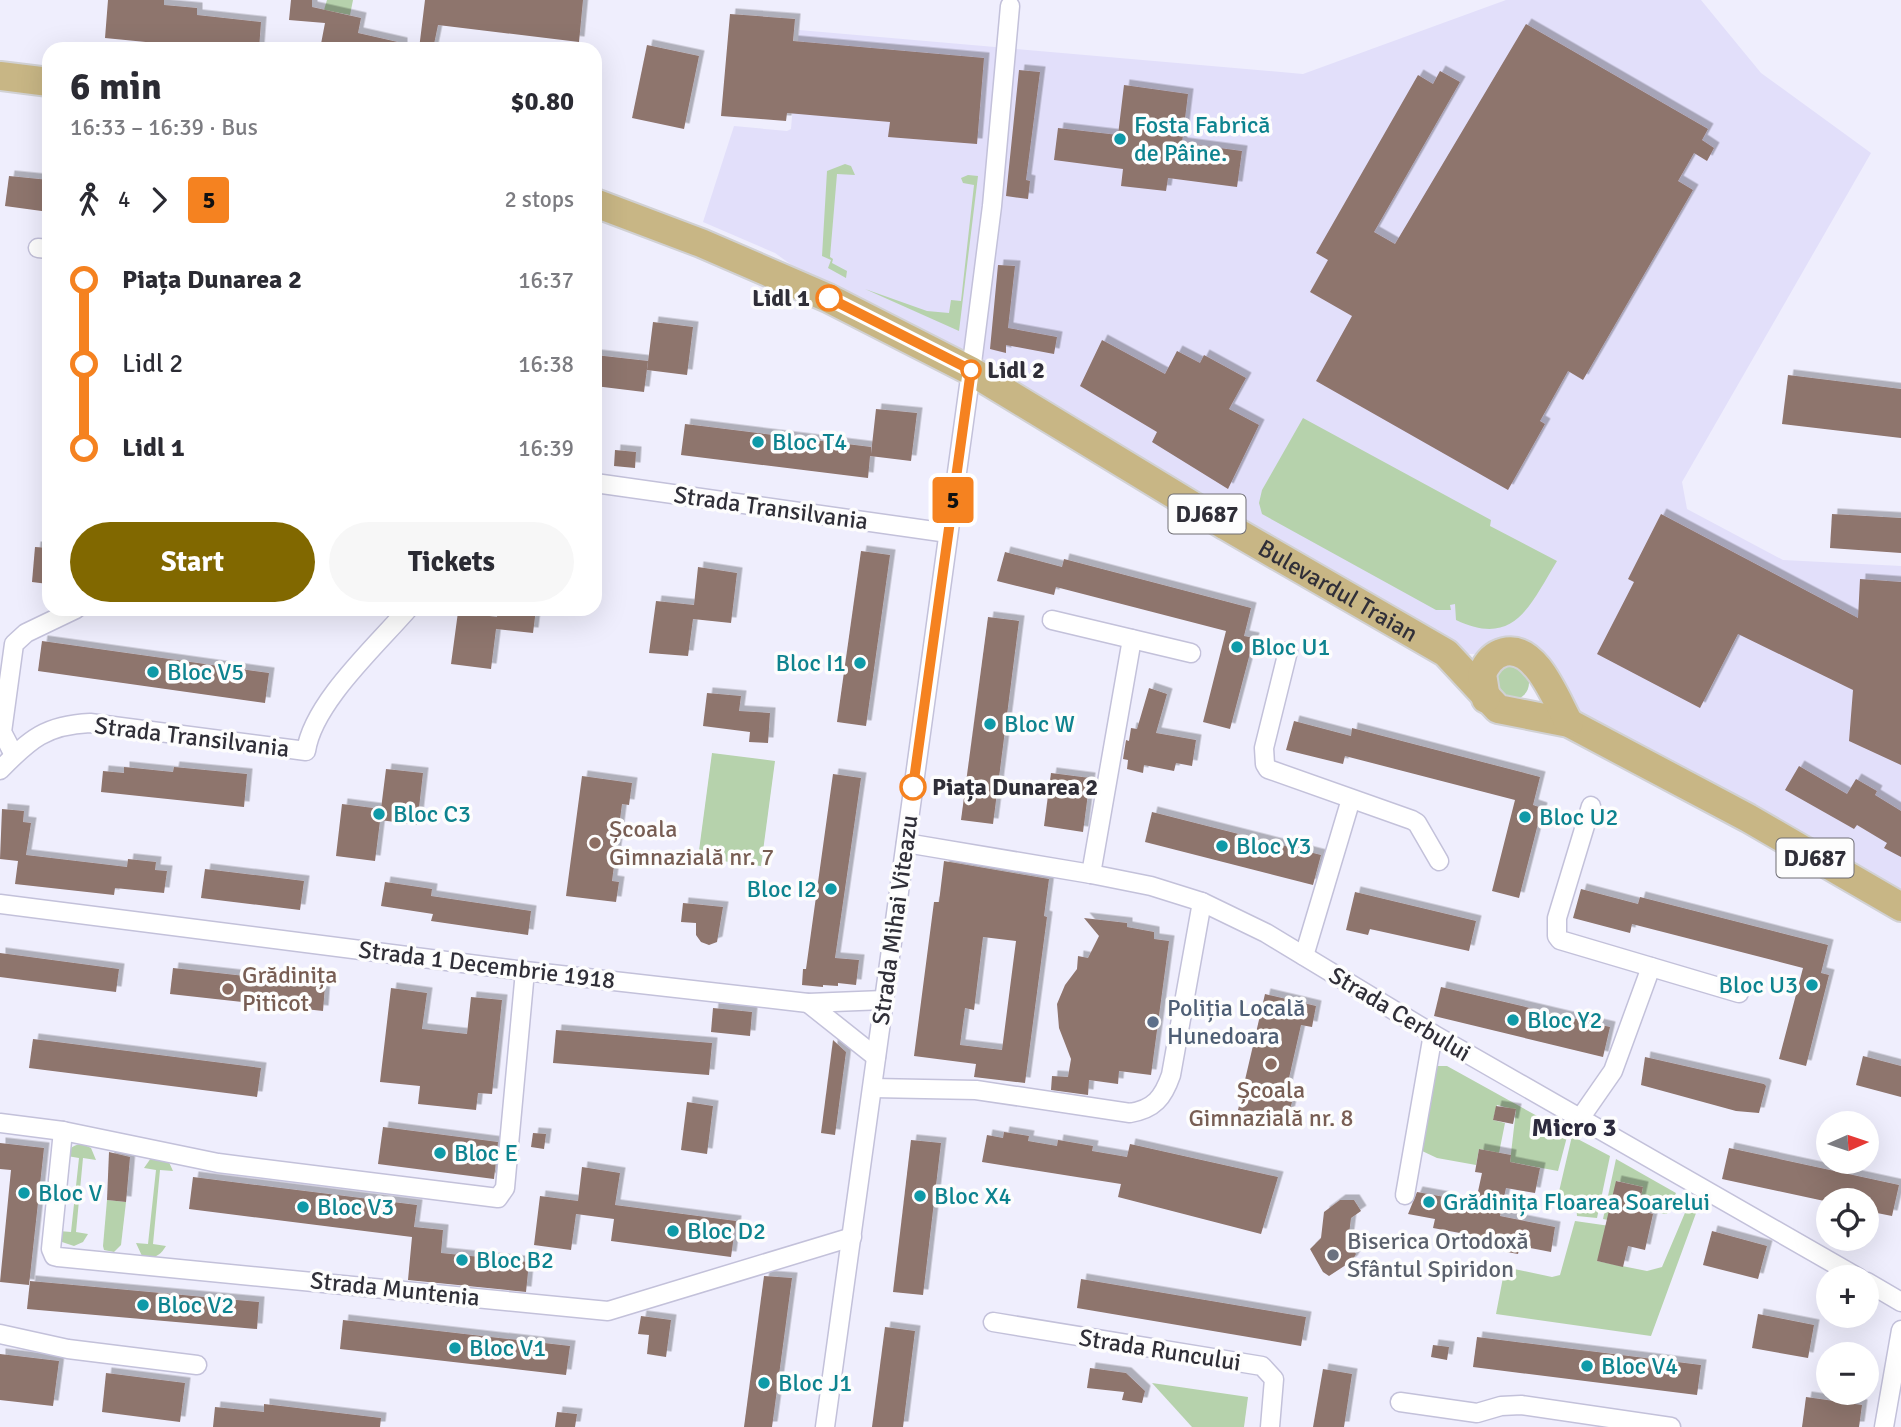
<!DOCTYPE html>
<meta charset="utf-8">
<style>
:root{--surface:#fff;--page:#f7f7f7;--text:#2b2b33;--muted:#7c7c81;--accent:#816800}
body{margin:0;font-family:Signika,sans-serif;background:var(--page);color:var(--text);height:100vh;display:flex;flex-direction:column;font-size:26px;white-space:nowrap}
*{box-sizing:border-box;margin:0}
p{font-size:23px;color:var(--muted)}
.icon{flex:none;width:38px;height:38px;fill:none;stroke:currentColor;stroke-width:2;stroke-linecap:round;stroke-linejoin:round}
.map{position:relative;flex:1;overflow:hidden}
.drawer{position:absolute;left:42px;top:42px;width:560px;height:574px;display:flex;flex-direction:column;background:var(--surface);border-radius:21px;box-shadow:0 7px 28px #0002}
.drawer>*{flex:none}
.badge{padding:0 14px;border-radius:5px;font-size:24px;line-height:46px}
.needle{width:46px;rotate:87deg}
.buttons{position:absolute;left:1816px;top:1111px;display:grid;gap:14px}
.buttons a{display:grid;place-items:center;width:63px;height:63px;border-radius:50%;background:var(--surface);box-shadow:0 7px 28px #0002;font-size:35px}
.map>.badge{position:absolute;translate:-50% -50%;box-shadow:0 0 0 4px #fff}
.legs{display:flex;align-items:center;gap:10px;height:77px;padding:0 28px;font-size:23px}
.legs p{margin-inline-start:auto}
.overview{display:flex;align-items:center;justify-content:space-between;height:119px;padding:0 28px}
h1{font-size:38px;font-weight:700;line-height:52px}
.primary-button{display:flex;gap:14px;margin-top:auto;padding:14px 28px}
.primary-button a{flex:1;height:80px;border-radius:42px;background:var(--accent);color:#fff;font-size:28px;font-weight:700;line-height:80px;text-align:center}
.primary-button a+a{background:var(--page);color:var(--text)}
ul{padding:0 28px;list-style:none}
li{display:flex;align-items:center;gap:24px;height:84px;font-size:26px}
li i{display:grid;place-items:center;width:10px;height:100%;margin:0 9px;background:currentColor}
li i::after{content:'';width:18px;height:18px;margin:-9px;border:5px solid;border-radius:50%;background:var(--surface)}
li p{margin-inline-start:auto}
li:first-child i{background:linear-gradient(#0000 50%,currentColor 0)}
li:last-child i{background:linear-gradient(currentColor 50%,#0000 0)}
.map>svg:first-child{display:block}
.built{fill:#e2dffa}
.green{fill:#b6d2ac}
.building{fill:#8e746d;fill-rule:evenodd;filter:url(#shadow)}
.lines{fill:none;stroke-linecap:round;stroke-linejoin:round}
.street-casing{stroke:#c3c1da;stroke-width:21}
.primary-casing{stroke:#d1d1d3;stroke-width:32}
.street{stroke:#fff;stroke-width:18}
.primary{stroke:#c8b685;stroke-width:28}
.line-1-casing{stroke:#fff;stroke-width:16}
.line-1{stroke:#f58220;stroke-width:10}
.culture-dot{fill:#0f9aa8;stroke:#fdfdfd;stroke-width:2.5}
.stop-1-dot{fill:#fff;stroke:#f58220;stroke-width:3.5}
.education-dot{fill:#8d6e63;stroke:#fdfdfd;stroke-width:2.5}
.service-dot{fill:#5c6f8a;stroke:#fdfdfd;stroke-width:2.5}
.worship-dot{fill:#6b7280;stroke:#fdfdfd;stroke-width:2.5}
.labels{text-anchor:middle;stroke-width:7;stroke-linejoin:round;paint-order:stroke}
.shield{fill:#fdfdfd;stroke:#6e6d73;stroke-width:2}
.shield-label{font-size:23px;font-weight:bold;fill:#302f38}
.culture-label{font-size:24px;fill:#0d838f;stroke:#fdfdfd;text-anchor:start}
.stop-label{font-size:24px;font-weight:bold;fill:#302f38;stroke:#fdfdfd;text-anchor:start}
.street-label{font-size:24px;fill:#302f38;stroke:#fdfdfd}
.education-label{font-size:24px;fill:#785e54;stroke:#fdfdfd;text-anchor:start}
.service-label{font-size:24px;fill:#4e5e75;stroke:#fdfdfd;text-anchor:start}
.worship-label{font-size:24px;fill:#5b616d;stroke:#fdfdfd;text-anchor:start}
.neighbourhood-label{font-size:26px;font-weight:bold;fill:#2c2a3d;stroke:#fdfdfd}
</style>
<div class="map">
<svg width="1901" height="1427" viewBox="0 0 1901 1427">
<defs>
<filter id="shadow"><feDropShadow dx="5.5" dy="-5.5" stdDeviation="0" flood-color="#0004"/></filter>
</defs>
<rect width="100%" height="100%" fill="#efeefd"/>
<path class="built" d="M1506,0h195l60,73 110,80 -189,329 5,27 96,51 118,6v341l-332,-184 -28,-50 -44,-18 -51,-2 -595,-345 -76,-55 -72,-31 31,-96 53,5 4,-2 8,-99 504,44z"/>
<g class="green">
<path d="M327,0h26l-3,15 -26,-5z"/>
<path d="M845,164l6,2 4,9 -18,-1 -7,83 3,2 -1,4 15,8 -1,7 -18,-10 3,-8 -9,-4 5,-85z"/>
<path d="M968,175l10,1 -19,155 -94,-42 62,22 22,2 2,-13 10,1 13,-116 -11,-2 -2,-5z"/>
<path d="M1303,418l188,102 -1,6 67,35c-27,44 -42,87 -101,59l-1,-16 -5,1 1,5h-15l-174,-96 -3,-11 3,-13z"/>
<circle cx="1512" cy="683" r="17"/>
<path d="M712,753l63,8 -14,105 -63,-8z"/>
<path d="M1437,1066h10l121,67 -10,38 -48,-9 6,-52 -19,-5 -4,15 12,3 -6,30 -20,-4 -3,16 -39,-7 -17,-8 12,-82z"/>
<path d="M1572,1136l38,20 -13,62 -20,-2 -1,-12 -19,-4z"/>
<path d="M83,1144l8,4 5,12 -13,-2 -7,74 12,2 -5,8 -9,4 -12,-4 -3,-11 12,1 8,-74 -12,-2c1,-8 8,-12 16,-12z"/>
<path d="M151,1158l17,2 5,11 -13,-1 -7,74 13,2c-6,10 -13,14 -24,10l-6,-13 12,1 8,-74 -12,-2z"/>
<path d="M1616,1159l60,34 -9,21 -29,-4 5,-23 -26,-6 -8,31 9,10 -15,-3z"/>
<path d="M107,1200l19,2 -5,43 -7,7 -10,-2 -1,-4z"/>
<path d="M1690,1201l9,4 -48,131 -155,-22 9,-47 47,10 8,-2 15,-54 42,6 -20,34 50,10 15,-4z"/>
<path d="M1152,1383l96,14 -4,30h-52z"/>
</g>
<g class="building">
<path d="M108,0h56v5l33,3v7l64,7 -2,27h-42l-112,-11z"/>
<path d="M291,0h21v7l49,11 -3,15 44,10v6h-82l5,-26 -36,-3z"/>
<path d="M425,0h158l-4,42 -141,-17 -5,24h-14z"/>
<path d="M730,14l65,5 -2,22 191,17 -7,86 -89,-7 2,-15 -103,-9 -1,8 -65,-5z"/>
<path d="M1526,24l182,105 -6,11 12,8 -7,13 -13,-8 -16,28 15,9 -110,190 -15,-9 -28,50 5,3 -37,66 -192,-109 36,-65 -42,-24 18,-32 -12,-7 102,-178 15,9 7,-13 20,11 -86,150 21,12z"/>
<path d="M647,45l52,11 -15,73 -52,-11z"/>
<path d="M1019,70l21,2 -14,108 4,1 -2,18 -22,-3z"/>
<path d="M1124,85l64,9 -6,49 60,8 -5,36 -69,-9 -2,13 -45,-5 2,-17 -69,-9 4,-32 60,7z"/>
<path d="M9,176l40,4v32l-44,-6z"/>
<path d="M998,265l17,1 -7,62 49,9 -3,17 -48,-9v8l-16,-4z"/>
<path d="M653,322l40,5 -6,48 -40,-5z"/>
<path d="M1102,340l63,34 12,-23 23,12 4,-8 42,23 -17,31 30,16 -31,64 -76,-47 5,-10 -77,-46z"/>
<path d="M595,355l53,6 -4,31 -49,-6z"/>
<path d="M1788,375l113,14v49l-119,-14z"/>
<path d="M876,409l41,4 -6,48 -41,-5 -2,22 -187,-23 4,-31 186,23v7z"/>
<path d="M615,450l21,2 -1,16 -21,-2z"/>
<path d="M1661,514l197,104 2,-39 41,3v183l-52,-24 4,-51 -115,-56 -38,74 -103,-54 37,-72 -6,-3z"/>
<path d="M1832,514l69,4v35l-71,-5z"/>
<path d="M35,547l14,1 -1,36 -16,-2z"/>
<path d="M861,551l29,4 -24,171 -29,-4z"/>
<path d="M1005,552l57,15 2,-8 187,49 -7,28 10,2 -24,91 -27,-7 23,-91 -170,-44 -2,8 -57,-14z"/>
<path d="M698,567l39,6 -6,50 -38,-4 -5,37 -39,-3 7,-52 38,4z"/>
<path d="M498,609h38l-3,24 -37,-4 1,-8 -6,48 -40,-5 7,-52 39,5z"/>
<path d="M988,617l31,4 -26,203 -32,-4z"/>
<path d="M42,641l227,32 -4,30 -227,-32z"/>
<path d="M1149,688l18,6 -11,39 40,7 -4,26 -16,-3 -2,8 -30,-6 -1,8 -16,-4 1,-9 -5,-1 3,-19 3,1 2,-13 6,1z"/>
<path d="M707,693l34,3 -2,15 31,2 -2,30 -19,-1 1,-10 -47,-6z"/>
<path d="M1294,721l57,15 1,-8 188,49 -7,28 9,3 -23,90 -27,-7 23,-91 -170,-44 -2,8 -57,-14z"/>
<path d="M1799,766l48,28 9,-15 21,12 -2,4 26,16v46l-17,-9 3,-5 -30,-18 -3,4 -69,-39z"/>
<path d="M124,767l49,5 1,-5 73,7 -3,33 -143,-15 2,-21 21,2z"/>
<path d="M386,769l37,4 -6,52 -37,-5 1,-7 -6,48 -39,-5 6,-52 39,5z"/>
<path d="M1051,773l39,5 -7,54 -39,-6z"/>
<path d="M833,774l28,4 -26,180 24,2 -3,25 -18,-2v3l-15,-1v2l-21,-2 1,-16h3z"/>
<path d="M582,776l50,7 -3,22 -7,-1 -10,77 7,1 -3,20 -50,-6z"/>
<path d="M2,809l22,2 -1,11 8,1 -5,32 101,12 1,-8 28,3 -1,8 12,1 -3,22 -49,-5 -1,7 -99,-11 3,-23 -18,-2z"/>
<path d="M1152,812l169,43 -8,30 -168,-43z"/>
<path d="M944,861l105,18 -5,37 3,1 -22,166 -51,-6 2,-13 -62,-8 20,-154h5zM983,937l33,4 -14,109 -42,-5 5,-37 9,2z"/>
<path d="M205,869l99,12 -4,29 -99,-12z"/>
<path d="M385,882l47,7 -1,7 100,15 -3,24 -97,-14 2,-7 -52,-8z"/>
<path d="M1581,889l57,15 2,-7 188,48 -7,28 8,2 -23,91 -27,-7 24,-91 -171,-44 -2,9 -57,-15z"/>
<path d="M1355,892l121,29 -7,30 -99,-22 -2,6 -22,-5z"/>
<path d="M683,903l40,4 -6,35 -8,3 -8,-3 -5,-7v-12l-15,-1z"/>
<path d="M1084,918l43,5v4l27,5v7l15,2 -18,134 -32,-4 -1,13 -29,-4 -1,15 -37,-5 1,-14 16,1 3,-18 -12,-31 -2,-24 8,-19 12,-16 1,-13 10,2 11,-22z"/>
<path d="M0,953l119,16 -3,23 -116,-15z"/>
<path d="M173,968l152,17 -2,26 -153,-17z"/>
<path d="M1441,987l169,40 -7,30 -169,-41z"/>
<path d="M391,988l36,5 -5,36 45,5 4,-37 31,3 -10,94 -14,-1 -2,17 -58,-6 2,-18 -40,-4z"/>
<path d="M1265,994l51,12 -4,21 -11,-2 -17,75 8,2 -5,19 -49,-11z"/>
<path d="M713,1008l39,4 -2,24 -39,-4z"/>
<path d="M556,1030l156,13 -3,32 -156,-12z"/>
<path d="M33,1039l228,29 -4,29 -228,-29z"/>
<path d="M833,1040l13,12 -11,83 -14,-2z"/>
<path d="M1863,1056l38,10v31l-45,-12z"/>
<path d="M1645,1057l119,27 2,2 -7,27 -23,-2 -95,-26z"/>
<path d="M687,1102l26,4 -6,48 -26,-4z"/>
<path d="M1496,1106l20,3 -3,15 -20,-4z"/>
<path d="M383,1127l115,15 -4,37 -116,-15z"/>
<path d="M1004,1132l25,4 -1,5 29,5 1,-6 35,6 -1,5 35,6 3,-13 148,33 -17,57 -143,-37 3,-13 -139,-22 5,-27 16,3z"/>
<path d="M533,1133l13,1 -2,15 -13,-2z"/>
<path d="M911,1140l30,3 -18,152 -30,-3z"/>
<path d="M0,1143l44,5 -15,137 -29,-3 11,-112 -11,-1z"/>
<path d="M1729,1148l170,37 -7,31 -25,-5v-11l-38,2 -107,-23z"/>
<path d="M1479,1149l32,6 -1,7 30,6 -5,25 -29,-5 -6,28 55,11 -4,25 -31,-6 -2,8 -44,-8 2,-10 -43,-8 2,-9 -27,-5 9,-22 33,6 -2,7 26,5 8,-37 -7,-1z"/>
<path d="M109,1152l21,5 -4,45 -19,-2z"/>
<path d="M582,1167l38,6 -5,32 121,16 -5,36 -120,-16 3,-22 -38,-5 -5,36 -37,-5 6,-49 38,5z"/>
<path d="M193,1177l224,28 -3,22 29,3 -2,23 88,9 -3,30 -118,-12 4,-43 -223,-28z"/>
<path d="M1616,1181l27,6 -5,23 15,4 -8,36 -17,-4 -5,21 -26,-6z"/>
<path d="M1340,1200h14l7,11 -10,7 -3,24 8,12 -4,7 -23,15 -6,-4 -13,-23 11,-11 3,-26z"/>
<path d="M1712,1231l55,15 -9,33 -55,-14z"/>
<path d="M764,1276l28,2 -20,149h-28z"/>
<path d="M1081,1279l225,38 -5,29 -224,-38z"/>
<path d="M30,1281l229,21 -2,27 -230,-20z"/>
<path d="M1758,1314l56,11 -6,33 -56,-10z"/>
<path d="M641,1316l30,4 -5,37 -19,-3 2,-19 -11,-1z"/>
<path d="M343,1320l227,26 -4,29 -226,-26z"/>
<path d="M885,1327l30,4 -12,96h-31z"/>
<path d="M1477,1337l224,28 -4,30 -224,-28z"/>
<path d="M1433,1345l16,2 -2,13 -16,-3z"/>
<path d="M0,1354l59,7 -6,45 -53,-6z"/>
<path d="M1090,1368l36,5 19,18 -3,12 -20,-3 2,-8 -37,-4z"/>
<path d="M1323,1369l29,5 -8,53h-31z"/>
<path d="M106,1373l79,10 -5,39 -78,-10z"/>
<path d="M1806,1397l56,8 -3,22h-57z"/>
<path d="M264,1404l117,14 -1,9h-167l2,-20 49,5z"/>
<path d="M557,1412l20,2 -2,13h-20z"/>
</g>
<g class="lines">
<g class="street-casing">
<g id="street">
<path d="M38,248l11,1"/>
<path d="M595,483l353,50"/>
<path d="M1052,620l139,33"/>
<path d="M1288,651l-24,97 1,16 3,5 144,51 5,3 22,38"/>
<path d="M14,755l-12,-23 12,-88 12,-11 50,-24"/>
<path d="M0,770c30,-31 46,-45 90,-47l216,28c7,-48 70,-105 102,-142"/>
<path d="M1591,806l-34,112v18l3,4 179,53"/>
<path d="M906,843l185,31 60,12 51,16 64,31 167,101 426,244"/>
<path d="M1091,874l41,-235"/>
<path d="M0,904l525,67 283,32 76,-3"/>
<path d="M1304,956l47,-157"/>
<path d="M808,1003l68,54"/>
<path d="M873,1088l103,2 154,23c24,-4 33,-15 41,-38l31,-173"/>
<path d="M1581,1117l32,-46 38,-104"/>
<path d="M0,1123l63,8 155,32 280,35 7,-10 20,-217"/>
<path d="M63,1131l-12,118 3,7 4,1 550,54 244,-74"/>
<path d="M1405,1195l28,-161"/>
<path d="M1867,1282l34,20"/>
<path d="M993,1322l269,44 12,13 -4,48"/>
<path d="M0,1334l68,15 129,16"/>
<path d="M1400,1402l77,11 24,-7 20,-1 150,22"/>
<path d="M825,1427l146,-1056 21,-165 18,-200"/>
<path d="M1884,1427l17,-97"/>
</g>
</g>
<g class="primary-casing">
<g id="primary">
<path d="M0,76l49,6"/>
<path id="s1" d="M595,203l106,40 127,55 143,73 255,155 220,127 52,56 71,14 179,95 153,89"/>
<path d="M1486,699l-4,-25c4,-10 10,-19 22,-22 32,-8 52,48 65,71"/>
</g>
</g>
<use href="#street" class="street"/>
<use href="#primary" class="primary"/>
</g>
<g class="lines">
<g class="line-1-casing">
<path id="line-1" d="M829,298l142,72 -58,417"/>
</g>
<use href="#line-1" class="line-1"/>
</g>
<g class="culture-dot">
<circle cx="1120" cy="139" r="7"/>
<circle cx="758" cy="442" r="7"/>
<circle cx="1237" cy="647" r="7"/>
<circle cx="860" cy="663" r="7"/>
<circle cx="153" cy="672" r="7"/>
<circle cx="990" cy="724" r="7"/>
<circle cx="379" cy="814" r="7"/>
<circle cx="1525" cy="817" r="7"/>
<circle cx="1222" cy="846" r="7"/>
<circle cx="831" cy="889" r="7"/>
<circle cx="1812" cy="985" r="7"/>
<circle cx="1513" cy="1020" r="7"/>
<circle cx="440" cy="1153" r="7"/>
<circle cx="24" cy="1193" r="7"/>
<circle cx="920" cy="1196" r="7"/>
<circle cx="1429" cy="1202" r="7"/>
<circle cx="303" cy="1207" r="7"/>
<circle cx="673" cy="1231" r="7"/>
<circle cx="462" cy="1260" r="7"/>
<circle cx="143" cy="1305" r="7"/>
<circle cx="455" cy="1348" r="7"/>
<circle cx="1587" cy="1366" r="7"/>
<circle cx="764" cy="1383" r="7"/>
</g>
<g class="stop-1-dot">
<circle cx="829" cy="298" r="12"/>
<circle cx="971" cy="370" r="9"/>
<circle cx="913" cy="787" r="12"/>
</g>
<g class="education-dot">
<circle cx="595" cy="843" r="7"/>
<circle cx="228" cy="989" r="7"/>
<circle cx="1271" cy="1064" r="7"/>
</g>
<circle class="service-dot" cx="1153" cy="1022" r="7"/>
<circle class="worship-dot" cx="1333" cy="1255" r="7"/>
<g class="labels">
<g class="shield">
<rect x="1168.5" y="494.5" width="77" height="39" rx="5"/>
<rect x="1776.5" y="838.5" width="77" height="39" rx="5"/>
</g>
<g class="shield-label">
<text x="1207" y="522">DJ687</text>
<text x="1815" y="866">DJ687</text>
</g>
<g class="culture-label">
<text x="1134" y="133">Fosta Fabrică<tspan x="1134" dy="28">de Pâine.</tspan></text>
<text x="772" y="450">Bloc T4</text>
<text x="1251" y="655">Bloc U1</text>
<text x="846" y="671" text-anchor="end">Bloc I1</text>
<text x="167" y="680">Bloc V5</text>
<text x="1004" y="732">Bloc W</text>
<text x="393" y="822">Bloc C3</text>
<text x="1539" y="825">Bloc U2</text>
<text x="1236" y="854">Bloc Y3</text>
<text x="817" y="897" text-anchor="end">Bloc I2</text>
<text x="1798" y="993" text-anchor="end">Bloc U3</text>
<text x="1527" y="1028">Bloc Y2</text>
<text x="454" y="1161">Bloc E</text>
<text x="38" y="1201">Bloc V</text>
<text x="934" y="1204">Bloc X4</text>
<text x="1443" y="1210">Grădinița Floarea Soarelui</text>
<text x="317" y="1215">Bloc V3</text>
<text x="687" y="1239">Bloc D2</text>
<text x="476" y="1268">Bloc B2</text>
<text x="157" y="1313">Bloc V2</text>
<text x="469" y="1356">Bloc V1</text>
<text x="1601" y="1374">Bloc V4</text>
<text x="778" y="1391">Bloc J1</text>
</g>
<g class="stop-label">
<text x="810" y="306" text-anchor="end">Lidl 1</text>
<text x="987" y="378">Lidl 2</text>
<text x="932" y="795">Piața Dunarea 2</text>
</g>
<g class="street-label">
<text transform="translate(771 508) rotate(8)" y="8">Strada Transilvania</text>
<text dy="8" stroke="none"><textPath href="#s1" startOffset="840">Bulevardul Traian</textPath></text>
<text transform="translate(192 737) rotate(7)" y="8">Strada Transilvania</text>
<text transform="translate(895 920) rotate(-82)" y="8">Strada Mihai Viteazu</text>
<text transform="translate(487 965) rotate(7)" y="8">Strada 1 Decembrie 1918</text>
<text transform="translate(1400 1014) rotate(31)" y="8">Strada Cerbului</text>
<text transform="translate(395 1289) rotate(6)" y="8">Strada Muntenia</text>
<text transform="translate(1160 1350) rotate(9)" y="8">Strada Runcului</text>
</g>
<g class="education-label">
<text x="609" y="837">Școala<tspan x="609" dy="28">Gimnazială nr. 7</tspan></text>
<text x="242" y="983">Grădinița<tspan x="242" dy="28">Piticot</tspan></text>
<text x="1271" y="1098" text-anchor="middle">Școala<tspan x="1271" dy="28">Gimnazială nr. 8</tspan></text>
</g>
<g class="service-label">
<text x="1167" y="1016">Poliția Locală<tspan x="1167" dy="28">Hunedoara</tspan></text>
</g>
<g class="worship-label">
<text x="1347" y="1249">Biserica Ortodoxă<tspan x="1347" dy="28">Sfântul Spiridon</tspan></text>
</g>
<g class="neighbourhood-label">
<text x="1574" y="1136">Micro 3</text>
</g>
</g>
</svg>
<div class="buttons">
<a><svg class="needle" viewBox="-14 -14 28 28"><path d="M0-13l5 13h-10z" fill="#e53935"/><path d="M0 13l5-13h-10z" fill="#7c7c81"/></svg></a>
<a><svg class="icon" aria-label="locate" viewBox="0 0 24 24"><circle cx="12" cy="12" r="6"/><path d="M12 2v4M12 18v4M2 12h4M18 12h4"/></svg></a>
<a>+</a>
<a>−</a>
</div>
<b class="badge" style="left:953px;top:500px;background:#f58220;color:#111">5</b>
<section class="drawer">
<div class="overview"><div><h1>6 min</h1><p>16:33 – 16:39 · Bus</p></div><b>$0.80</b></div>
<div class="legs"><svg class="icon" aria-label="walk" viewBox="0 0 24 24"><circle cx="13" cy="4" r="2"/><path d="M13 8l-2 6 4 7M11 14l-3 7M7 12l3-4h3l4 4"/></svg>4<svg class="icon" aria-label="forward" viewBox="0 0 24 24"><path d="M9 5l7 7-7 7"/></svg><b class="badge" style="background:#f58220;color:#111">5</b><p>2 stops</p></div>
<ul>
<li><i style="color:#f58220"></i><b>Piața Dunarea 2</b><p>16:37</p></li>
<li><i style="color:#f58220"></i><span>Lidl 2</span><p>16:38</p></li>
<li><i style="color:#f58220"></i><b>Lidl 1</b><p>16:39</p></li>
</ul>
<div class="primary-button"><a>Start</a><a>Tickets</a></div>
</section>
</div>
